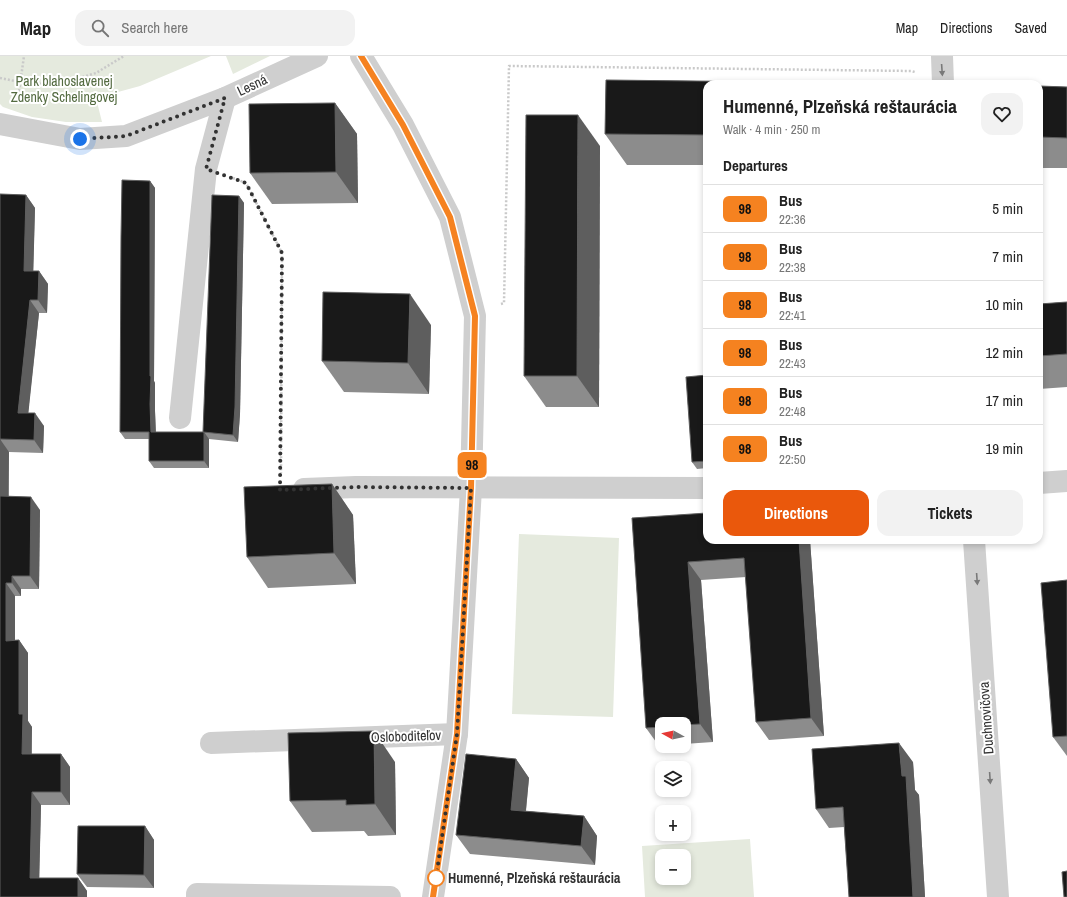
<!DOCTYPE html>
<meta charset="utf-8">
<style>
:root{--surface:#fff;--page:#f2f2f2;--text:#222;--muted:#767676;--line:#e0e0e0;--accent:#ea580c}
body{margin:0;font-family:"Archivo Narrow",sans-serif;background:var(--page);color:var(--text);height:100vh;display:flex;flex-direction:column;font-size:15px;white-space:nowrap}
*{box-sizing:border-box;margin:0}
p{font-size:13px;color:var(--muted)}
.icon{flex:none;width:22px;height:22px;fill:none;stroke:currentColor;stroke-width:2;stroke-linecap:round;stroke-linejoin:round}
.map{position:relative;flex:1;overflow:hidden}
.drawer{position:absolute;left:703px;top:24px;width:340px;height:464px;display:flex;flex-direction:column;background:var(--surface);border-radius:12px;box-shadow:0 2px 6px #0003}
.drawer>*{flex:none}
.badge{padding:0 8px;border-radius:6px;font-size:14px;line-height:26px}
.needle{width:26px;rotate:278deg}
.buttons{position:absolute;left:655px;top:661px;display:grid;gap:8px}
.buttons a{display:grid;place-items:center;width:36px;height:36px;border-radius:8px;background:var(--surface);box-shadow:0 2px 6px #0003;font-size:20px}
.you{position:absolute;width:20px;height:20px;margin:-10px;border:3px solid #fff;border-radius:50%;background:#1a73e8;box-shadow:0 0 0 6px #1a73e833}
.map>.badge{position:absolute;translate:-50% -50%;box-shadow:0 0 0 2px #fff}
h2{padding:0 20px;font-size:15px;line-height:36px}
.round{display:grid;place-items:center;flex:none;width:42px;height:42px;border-radius:12px;background:var(--page)}
.summary{display:flex;align-items:center;justify-content:space-between;height:68px;padding:0 20px}
h1{font-size:19px;font-weight:700;line-height:30px}
.button{display:flex;gap:8px;margin-top:auto;padding:8px 20px}
.button a{flex:1;height:46px;border-radius:12px;background:var(--accent);color:#fff;font-size:16px;font-weight:700;line-height:46px;text-align:center}
.button a+a{background:var(--page);color:var(--text)}
ul{padding:0;list-style:none}
li{display:flex;align-items:center;gap:12px;height:48px;padding:0 20px;border-top:1px solid var(--line)}
li div{flex:1}
li b{display:block;font-size:15px}
li em{font-style:normal}
li .badge{min-width:44px;font-weight:700;text-align:center}
header{display:flex;align-items:center;gap:24px;box-sizing:border-box;height:56px;padding:0 20px;background:var(--surface);border-bottom:1px solid var(--line)}
header strong{font-size:19px}
nav{display:flex;gap:22px;margin-inline-start:auto;font-size:14px}
.search{width:280px;height:36px;background:var(--page);display:flex;align-items:center;gap:10px;box-sizing:border-box;padding:0 14px;border-radius:12px;color:var(--muted);font-size:15px}
.map>svg:first-child{display:block}
.green{fill:#e5eade;fill-rule:evenodd}
.lines{fill:none;stroke-linecap:round;stroke-linejoin:round}
.path{stroke:#c9c9c9;stroke-width:2.5;stroke-dasharray:2 2;stroke-linecap:butt}
.minor{stroke:#cfcfcf;stroke-width:22}
.wall{fill:#8c8c8c}
.shaded-wall{fill:#5e5e5e}
.building{fill:#191919;stroke:#5e5e5e}
.oneway{fill:#797979}
.line-casing{stroke:#fff;stroke-width:9}
.line{stroke:#f58220;stroke-width:6}
.walk{stroke:#323232;stroke-width:4;stroke-dasharray:0 7.2}
.stop-dot{fill:#fff;stroke:#f58220;stroke-width:2}
.labels{text-anchor:middle;stroke-width:4;stroke-linejoin:round;paint-order:stroke}
.park-label{font-size:14px;fill:#546b41;stroke:#fff}
.street-label{font-size:14px;fill:#323232;stroke:#fff}
.stop-label{font-size:14px;font-weight:bold;fill:#323232;stroke:#fff;text-anchor:start}
</style>
<header>
<strong>Map</strong>
<div class="search"><svg class="icon" aria-label="search" viewBox="0 0 24 24"><circle cx="10" cy="10" r="6"/><path d="M15 15l6 6"/></svg>Search here</div>
<nav><a>Map</a><a>Directions</a><a>Saved</a></nav>
</header>
<div class="map">
<svg width="1067" height="841" viewBox="0 0 1067 841">
<rect width="100%" height="100%" fill="#fff"/>
<g class="green">
<path d="M0,0h211l-71,30 -44,12 6,24h-36l-34,-5 -29,-10 -3,-3z"/>
<path d="M226,0h44l-37,18z"/>
<path d="M519,478l100,4 -6,179 -101,-3z"/>
<path d="M750,783l4,58h-109l-3,-51zM662,800h22v22h-22z"/>
</g>
<g class="lines">
<g class="path">
<path d="M0,22l20,4 36,3 40,-12 28,-17"/>
<path d="M18,43l6,-43"/>
<path d="M233,122l13,5 36,70 -1,220"/>
<path d="M501,248l3,-1 5,-237 402,5 4,1"/>
</g>
<g class="minor">
<path d="M361,0l42,69 47,92 25,99 -4,172 -14,246 -24,163"/>
<path d="M942,0l1,28"/>
<path d="M0,68l80,15 46,-3 99,-38 92,-42"/>
<path d="M180,362l26,-249 19,-71"/>
<path d="M1039,427l28,-2"/>
<path d="M304,433l52,-2 351,1"/>
<path d="M974,484l24,357"/>
<path d="M211,687l246,-9"/>
<path d="M197,841v-3l193,3"/>
</g>
</g>
<g class="wall">
<path d="M606,24l260,3 1,1h-160v81h-80l-22,-31z"/>
<path d="M1039,30l28,1v81h-28z"/>
<path d="M335,47l22,31 1,69 -86,1 -22,-31z"/>
<path d="M600,90l-1,261h-53l-22,-31z"/>
<path d="M150,125l5,7 -1,193 1,2v28l1,21h47l36,-236 5,7 -4,211 -2,28 -29,-3v29h-55l-5,-7v-22h-24l-5,-7z"/>
<path d="M0,138l26,1 9,13 -2,63h6l9,13 -1,29h-8l-11,100 16,13 -1,27 -34,-1v44l31,14 -1,79h-18v7h-6v44h4l9,13v68l4,6v27h29l9,13v38h-29l-2,73h39l9,13v6h-87z"/>
<path d="M1067,246v85l-28,2v-85z"/>
<path d="M431,269l-2,69 -85,-2 -22,-31z"/>
<path d="M707,319v93l-10,1 -5,-7z"/>
<path d="M332,428l21,31 3,69 -88,4 -21,-31z"/>
<path d="M632,462l75,22h103l14,196 -55,4 -13,-18 -10,-145 -45,3 12,162 -29,2v-20h-22v22h-3l-13,-18z"/>
<path d="M1067,524v176l-14,-19z"/>
<path d="M516,703l13,19 -3,33 58,5 13,20 -2,29 -125,-11 -14,-19z"/>
<path d="M395,706l1,73 -28,1 -4,-5 -52,1 -22,-31z"/>
<path d="M913,706l2,28 4,5 6,102h-76l-5,-70 -15,1 -13,-19z"/>
<path d="M145,770l9,14v48l-67,-1 -10,-13z"/>
</g>
<g class="shaded-wall">
<path d="M335,47l22,31 1,69 -22,-31z"/>
<path d="M578,59l22,31 -1,261 -22,-31z"/>
<path d="M150,125l5,7 -1,193 1,2v28l1,28 -5,-7 -1,-28z"/>
<path d="M26,139l9,13 -2,76 -9,-13z"/>
<path d="M239,140l5,7 -4,211 -2,28 -5,-7z"/>
<path d="M39,215l9,13 -1,29 -9,-13z"/>
<path d="M410,238l21,31 -2,69 -21,-31z"/>
<path d="M30,244l9,13 -12,113 -9,-13z"/>
<path d="M35,357l9,13 -1,27 -9,-13z"/>
<path d="M204,376l5,7v29l-5,-7z"/>
<path d="M0,383l9,13 -1,57 -8,-12z"/>
<path d="M332,428l21,31 3,69 -22,-31z"/>
<path d="M31,441l9,13 -1,79 -9,-13z"/>
<path d="M799,484h11l14,196 -13,-18z"/>
<path d="M688,506l13,18 12,162 -13,-18z"/>
<path d="M12,520l9,13v7l-9,-13z"/>
<path d="M6,527l9,13v58l-9,-13z"/>
<path d="M19,584l9,13v68l4,6 -1,40 -9,-13 -3,-40z"/>
<path d="M374,675l21,31 1,73 -21,-31z"/>
<path d="M899,687l14,19 2,28 4,5 6,102h-12z"/>
<path d="M61,698l9,13v38l-9,-13z"/>
<path d="M516,703l13,19 -5,51 -13,-19z"/>
<path d="M32,736l9,13 -2,86 -9,-13z"/>
<path d="M584,760l13,20 -2,29 -14,-19z"/>
<path d="M145,770l9,14v48l-10,-13z"/>
<path d="M78,822l9,13v6h-9z"/>
</g>
<g class="building">
<path d="M606,24l260,3v1h-159v51l-102,-1z"/>
<path d="M1039,30l28,1v51l-28,-1z"/>
<path d="M335,47l1,69 -86,1 -1,-69z"/>
<path d="M526,59h52l-1,261h-53z"/>
<path d="M122,124l28,1v195h1l-1,28 1,28h53v29h-55v-29h-29l1,-195z"/>
<path d="M0,138l26,1 -2,76h15l-1,29h-8l-12,113h17l-1,27 -34,-1v8z"/>
<path d="M212,139l27,1 -4,211 -2,28 -30,-3z"/>
<path d="M323,236l87,2 -2,69 -86,-2z"/>
<path d="M1067,246v52l-28,2v-52z"/>
<path d="M707,319v86l-15,1 -6,-85z"/>
<path d="M332,428l2,69 -87,4 -3,-70z"/>
<path d="M0,440l31,1 -1,79h-18v7h-6v58l13,-1v74h4l-1,40h39v38h-29l-2,86h48v19h-78z"/>
<path d="M707,457v27h92l12,178 -55,4 -12,-164 -56,4 12,162 -16,1v-1h-22v3l-16,1 -14,-210z"/>
<path d="M1067,524v156l-14,1 -12,-154z"/>
<path d="M374,675l1,73 -29,1v-5l-56,1 -2,-68z"/>
<path d="M899,687l3,33h4l7,121h-64l-6,-90 -27,2 -4,-60z"/>
<path d="M466,698l50,5 -5,51 73,6 -3,30 -125,-11z"/>
<path d="M78,770h67l-1,49 -67,-1z"/>
<path d="M1067,815v26h-3l-2,-25z"/>
</g>
<defs><path id="oneway-solid" d="M-6-.8H1V-3.2L6.5 0L1 3.2V.8H-6Z"/></defs>
<g class="oneway">
<use href="#oneway-solid" transform="translate(942 14) rotate(86)"/>
<use href="#oneway-solid" transform="translate(977 523) rotate(86)"/>
<use href="#oneway-solid" transform="translate(990 722) rotate(86)"/>
</g>
<g class="lines">
<g class="line-casing">
<path id="line" d="M361,0l42,69 47,92 25,99 -4,172 -14,246 -24,163"/>
</g>
<use href="#line" class="line"/>
<path class="walk" d="M80,83l46,-3 99,-38 -19,71 40,14 36,70 -2,237 76,-3 115,1 -14,246 -21,144"/>
</g>
<circle class="stop-dot" cx="436" cy="822" r="8"/>
<g class="labels">
<g class="park-label">
<text x="64" y="30">Park blahoslavenej<tspan x="64" dy="16">Zdenky Schelingovej</tspan></text>
</g>
<g class="street-label">
<text transform="translate(252 29) rotate(-25)" y="5">Lesná</text>
<text transform="translate(986 662) rotate(-94)" y="5">Duchnovičova</text>
<text transform="translate(406 680) rotate(-2)" y="5">Osloboditeľov</text>
</g>
<g class="stop-label">
<text x="448" y="827">Humenné, Plzeňská reštaurácia</text>
</g>
</g>
</svg>
<div class="buttons">
<a><svg class="needle" viewBox="-14 -14 28 28"><path d="M0-13l5 13h-10z" fill="#e53935"/><path d="M0 13l5-13h-10z" fill="#767676"/></svg></a>
<a><svg class="icon" aria-label="layers" viewBox="0 0 24 24"><path d="M12 4l9 5-9 5-9-5zM3 14l9 5 9-5"/></svg></a>
<a>+</a>
<a>−</a>
</div>
<div class="you" style="left:80px;top:83px"></div>
<b class="badge" style="left:472px;top:409px;background:#f58220;color:#111">98</b>
<section class="drawer">
<div class="summary"><div><h1>Humenné, Plzeňská reštaurácia</h1><p>Walk · 4 min · 250 m</p></div><a class="round"><svg class="icon" aria-label="heart" viewBox="0 0 24 24"><path d="M12 20l-8-8c-3-5 5-10 8-4 3-6 11-1 8 4z"/></svg></a></div>
<h2>Departures</h2>
<ul>
<li><span class="badge" style="background:#f58220;color:#111">98</span><div><b>Bus</b><p>22:36</p></div><em>5 min</em></li>
<li><span class="badge" style="background:#f58220;color:#111">98</span><div><b>Bus</b><p>22:38</p></div><em>7 min</em></li>
<li><span class="badge" style="background:#f58220;color:#111">98</span><div><b>Bus</b><p>22:41</p></div><em>10 min</em></li>
<li><span class="badge" style="background:#f58220;color:#111">98</span><div><b>Bus</b><p>22:43</p></div><em>12 min</em></li>
<li><span class="badge" style="background:#f58220;color:#111">98</span><div><b>Bus</b><p>22:48</p></div><em>17 min</em></li>
<li><span class="badge" style="background:#f58220;color:#111">98</span><div><b>Bus</b><p>22:50</p></div><em>19 min</em></li>
</ul>
<div class="button"><a>Directions</a><a>Tickets</a></div>
</section>
</div>
